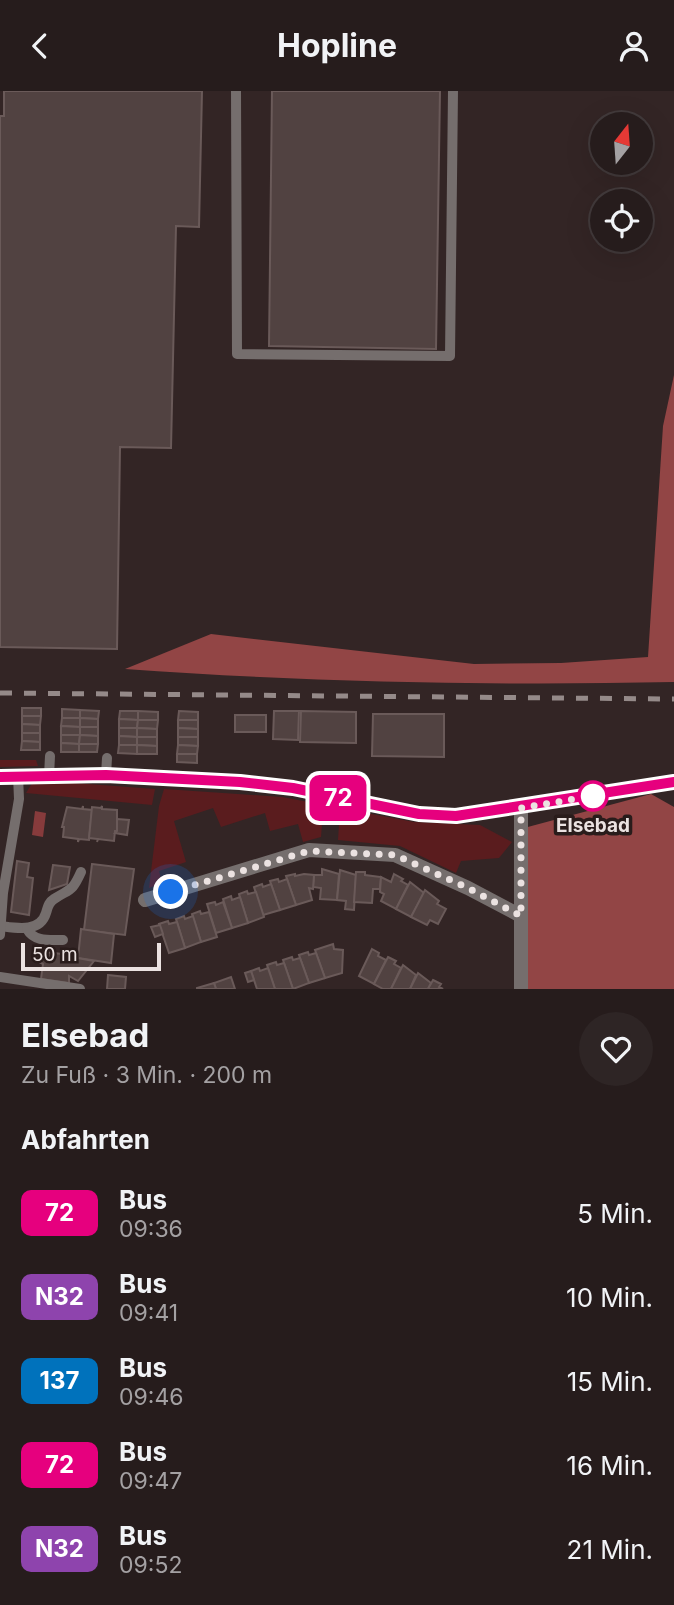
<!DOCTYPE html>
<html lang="de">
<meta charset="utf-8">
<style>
:root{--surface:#261c1c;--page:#2e2525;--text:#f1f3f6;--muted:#a4a1a3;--line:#423a3b}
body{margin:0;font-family:Inter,sans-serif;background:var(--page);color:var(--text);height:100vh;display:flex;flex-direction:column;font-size:26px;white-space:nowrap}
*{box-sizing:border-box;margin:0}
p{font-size:23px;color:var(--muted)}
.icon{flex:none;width:38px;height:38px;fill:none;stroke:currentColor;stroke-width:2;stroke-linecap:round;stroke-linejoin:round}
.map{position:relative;height:898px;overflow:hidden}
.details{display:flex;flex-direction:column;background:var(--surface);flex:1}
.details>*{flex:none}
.badge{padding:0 14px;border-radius:10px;font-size:24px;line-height:46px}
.needle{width:46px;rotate:17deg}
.fabs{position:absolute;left:590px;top:21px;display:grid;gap:14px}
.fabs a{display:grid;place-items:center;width:63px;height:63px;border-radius:50%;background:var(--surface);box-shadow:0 7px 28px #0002,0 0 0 2px var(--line);font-size:35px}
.scale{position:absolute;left:21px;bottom:18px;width:140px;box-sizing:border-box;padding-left:7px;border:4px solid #ebe2e1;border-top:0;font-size:19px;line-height:24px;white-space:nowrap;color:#ebe2e1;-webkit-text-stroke:5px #291c1b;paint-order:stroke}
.you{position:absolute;width:35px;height:35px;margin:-18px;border:5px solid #fff;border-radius:50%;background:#1a73e8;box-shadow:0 0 0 10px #1a73e833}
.map>.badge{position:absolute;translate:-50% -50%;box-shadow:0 0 0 4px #fff}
h2{padding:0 21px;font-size:26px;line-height:63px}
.round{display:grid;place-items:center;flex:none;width:74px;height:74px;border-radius:37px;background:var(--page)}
.summary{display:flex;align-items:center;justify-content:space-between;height:119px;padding:0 21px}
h1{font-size:33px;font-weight:700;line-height:52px}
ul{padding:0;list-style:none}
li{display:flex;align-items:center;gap:21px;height:84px;padding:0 21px}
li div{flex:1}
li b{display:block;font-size:26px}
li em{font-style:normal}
li .badge{min-width:77px;font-weight:700;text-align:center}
header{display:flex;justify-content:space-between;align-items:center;height:91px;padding:0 21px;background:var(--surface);font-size:32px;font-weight:700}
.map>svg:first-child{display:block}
.green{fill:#5a1c1e}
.forest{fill:#924545}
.water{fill:#873b3c}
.building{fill:#514241;stroke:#6a5a59;stroke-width:2}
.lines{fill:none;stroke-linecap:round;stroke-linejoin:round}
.service{stroke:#756e6d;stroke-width:10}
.minor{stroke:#756e6d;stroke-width:14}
.rail{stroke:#958a89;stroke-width:5;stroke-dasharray:12 12;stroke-linecap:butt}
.line-casing{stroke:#fff;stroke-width:16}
.line{stroke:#e6007e;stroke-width:10}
.walk{stroke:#ebe2e1;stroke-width:7;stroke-dasharray:0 12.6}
.stop-dot{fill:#fff;stroke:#e6007e;stroke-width:3.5}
.labels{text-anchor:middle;stroke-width:7;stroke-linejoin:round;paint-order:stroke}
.stop-label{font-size:19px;font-weight:bold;fill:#ebe2e1;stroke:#291c1b}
</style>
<header><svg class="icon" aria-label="back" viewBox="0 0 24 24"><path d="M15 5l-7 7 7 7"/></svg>Hopline<svg class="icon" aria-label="person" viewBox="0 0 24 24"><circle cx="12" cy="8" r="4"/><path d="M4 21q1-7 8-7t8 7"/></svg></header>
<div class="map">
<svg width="674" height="898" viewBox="0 0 674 898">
<rect width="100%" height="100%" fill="#332525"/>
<g class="green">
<path d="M0,669h36l2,6 -38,1z"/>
<path d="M34,689l121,9 -3,16 -126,-12z"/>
<path d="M164,698l118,8 132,25 66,3 32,17 -13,16 -38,3 -5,12 -56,-27 -62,-6 1,-15 -17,-1 -1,13 -18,5 -5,-18 -28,7 -5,-18 -44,14 -8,-19 -39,13 12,41 -27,9 3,12 -13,5 10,-82z"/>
</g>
<g class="forest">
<path d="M674,284v307c-183,4 -367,0 -549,-13l86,-35 263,30 87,-1 87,-6 15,-231z"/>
<path d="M651,703l23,13v182h-149l-1,-161z"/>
</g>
<path class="water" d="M35,720l11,2 -3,24 -11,-2z"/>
<g class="building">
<path d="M4,0h198l-3,136 -23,-1 -5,222 -51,-1 -3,202 -117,-2v-531h4z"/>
<path d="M272,0h168l-4,258 -167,-3z"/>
<rect x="22" y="617" width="19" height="8"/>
<path d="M62,618l18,1v8h-18z"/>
<path d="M80,619l19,1 -1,8 -18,-1z"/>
<path d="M120,620h18v9l-19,-1z"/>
<path d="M138,620l20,1v8h-20z"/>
<path d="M179,620l19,1v8h-20z"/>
<path d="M274,620h25l-1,29 -25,-1z"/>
<path d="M301,620l55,1v31l-56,-1z"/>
<path d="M373,623h71v43l-72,-1z"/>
<rect x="235" y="624" width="31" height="17"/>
<path d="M22,625h19l-1,9 -18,-1z"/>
<path d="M62,627h18v9l-19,-1z"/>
<path d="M80,627l18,1v8h-18z"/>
<path d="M119,628l19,1 -1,8h-18z"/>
<path d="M138,629h20l-1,9 -20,-1z"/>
<path d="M178,629h20v9l-20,-1z"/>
<path d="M22,633l18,1v8h-18z"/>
<path d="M61,635l19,1v8h-19z"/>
<path d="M80,636h18v9l-18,-1z"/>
<path d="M119,637h18v9l-18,-1z"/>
<path d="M137,637l20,1v8h-20z"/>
<path d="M178,637l20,1v8h-20z"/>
<path d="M22,642h18v9l-18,-1z"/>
<path d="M61,644h19l-1,9 -18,-1z"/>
<path d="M80,644l18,1v8h-19z"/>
<path d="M119,645l18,1v8h-18z"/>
<path d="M137,646h20v9l-20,-1z"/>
<path d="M178,646h20v9l-20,-1z"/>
<path d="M22,650l18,1v8h-19z"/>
<path d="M61,652l18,1v8h-18z"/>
<path d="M79,653h19l-1,8h-18z"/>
<path d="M119,654h18v9l-19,-1z"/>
<path d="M137,654l20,1v8h-20z"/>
<path d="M178,654l20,1 -1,8h-20z"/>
<path d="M177,663h20v9l-20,-1z"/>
<path d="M83,715v3l9,1 -3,30 -10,-1 -1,3v-3l-15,-2 1,-10h-2l5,-20 15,2z"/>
<path d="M102,715v3l15,1v21h-2l-1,10 -16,-2 -1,3 1,-3 -9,-1 3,-31 9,1z"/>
<path d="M117,728l12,1 -2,15 -12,-2 2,-2z"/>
<path d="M17,770l12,2 -2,14 6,1 -4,37 -18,-3z"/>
<path d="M92,773l42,5 -9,66 -41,-5z"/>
<path d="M53,774l17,2 -3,17 -18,6z"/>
<path d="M322,778l17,5 -2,26 -17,-1 1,-11 -8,-1 1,-12h8z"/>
<path d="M340,779l16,5 -2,35 -9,-1 1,-8 -9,-1z"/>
<path d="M356,781h9v3l16,2 -1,12h-7l-1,14 -18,-1z"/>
<path d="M295,783v2l9,-2 10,1 -1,14 -4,-1 3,12 -16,5 -10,-29z"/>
<path d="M394,783l9,5 -2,2 7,4 -12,24 -15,-8 3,-7 -4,-2 1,-15 10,5z"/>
<path d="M278,788l1,3 8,-3 9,26 -16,5 -10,-29z"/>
<path d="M410,791l14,11 -13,24 -15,-8z"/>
<path d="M262,793l1,3 8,-3 9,26 -17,5 -9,-28z"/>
<path d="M425,799l14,11 -2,3 9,5 -8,15 -8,-4 -3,5 -16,-8z"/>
<path d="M247,800l1,3 8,-2 8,25 -16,6 -9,-29z"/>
<path d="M231,805l1,4 8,-3 8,26 -16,5 -9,-29z"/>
<path d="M215,811l1,3 7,-3 9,26 -16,5 -9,-29z"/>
<path d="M200,820l1,3 8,-2 8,25 -16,5 -9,-28z"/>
<path d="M184,825l1,3 8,-3 8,26 -16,6 -9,-29z"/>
<path d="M168,830l1,3 8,-2 8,26 -16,5 -10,-29z"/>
<path d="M160,834l3,9 -8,3 -4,-10z"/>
<path d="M81,838l33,5 -3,29 -33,-5z"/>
<path d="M333,853l1,5 9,1 -1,23 -17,5 -10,-28z"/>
<path d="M372,858l7,4 -1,3 8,4 -12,24 -15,-8z"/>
<path d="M44,861l27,3v2l23,4 -16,20 -9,-5v7l-28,-4 2,-15 -6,-3z"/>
<path d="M308,861l1,3 7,-2 9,25 -16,5 -10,-28z"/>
<path d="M292,866l1,3 7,-2 9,25 -16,6 -10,-29z"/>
<path d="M388,866l8,4 -2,3 7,4 -10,21h-8l-9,-5z"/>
<path d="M276,871l1,3 7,-2 9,26h-18l-8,-24z"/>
<path d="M403,874l13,10 -6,14h-19z"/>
<path d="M259,877l1,3 8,-3 7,21h-18l-6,-18z"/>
<path d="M251,880l3,9 -6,2 -3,-9z"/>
<path d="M418,882l13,10 -3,6h-18z"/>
<path d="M108,884l18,2 -1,12h-18z"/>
<path d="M231,886l4,12h-19l-2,-6z"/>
<path d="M433,889l8,4 -2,3 4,2h-15z"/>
<path d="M214,892l2,6h-19v-1z"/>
</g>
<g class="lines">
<g class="service">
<path d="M236,0l1,263 213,2 3,-265"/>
<path d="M106,684l1,-17"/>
<path d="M49,685l1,-20"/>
<path d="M1,835c15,2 39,7 45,-13 2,-6 2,-10 8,-14 17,-11 18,-7 27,-27"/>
<path d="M27,838c7,13 22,11 36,11"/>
<path d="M0,844l3,-42 16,-94 -1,-23"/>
<path d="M0,886l80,12"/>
</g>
<g class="minor">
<path d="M0,686l106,-2 134,7 53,6 126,26 37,2 218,-34"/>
<path d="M145,809l164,-50 86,5 73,33 53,28"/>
<path d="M521,898v-181"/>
</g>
<path class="rail" d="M0,602l674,6"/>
</g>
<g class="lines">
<g class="line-casing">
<path id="line" d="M0,686l106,-2 134,7 53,6 126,26 37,2 218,-34"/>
</g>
<use href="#line" class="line"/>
<path class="walk" d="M171,801l138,-41 86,4 73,33 53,28v-108l72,-12"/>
</g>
<circle class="stop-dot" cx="593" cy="705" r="14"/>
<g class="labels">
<g class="stop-label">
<text x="593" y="741">Elsebad</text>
</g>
</g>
</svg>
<div class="fabs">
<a><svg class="needle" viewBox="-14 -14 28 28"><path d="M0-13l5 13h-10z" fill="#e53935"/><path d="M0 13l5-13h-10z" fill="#a4a1a3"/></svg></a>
<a><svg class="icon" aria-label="locate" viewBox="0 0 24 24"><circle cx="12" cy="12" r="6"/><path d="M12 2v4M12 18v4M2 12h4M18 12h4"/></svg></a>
</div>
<div class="scale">50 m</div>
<div class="you" style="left:171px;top:801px"></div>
<b class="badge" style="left:338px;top:707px;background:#e6007e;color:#fff">72</b>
</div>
<section class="details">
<div class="summary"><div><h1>Elsebad</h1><p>Zu Fuß · 3 Min. · 200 m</p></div><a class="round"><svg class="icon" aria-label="heart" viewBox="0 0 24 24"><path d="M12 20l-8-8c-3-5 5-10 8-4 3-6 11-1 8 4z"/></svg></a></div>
<h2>Abfahrten</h2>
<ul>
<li><span class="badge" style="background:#e6007e;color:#fff">72</span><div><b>Bus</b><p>09:36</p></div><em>5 Min.</em></li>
<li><span class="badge" style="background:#8e44ad;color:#fff">N32</span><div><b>Bus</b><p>09:41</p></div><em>10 Min.</em></li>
<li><span class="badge" style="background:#0072bc;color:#fff">137</span><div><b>Bus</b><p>09:46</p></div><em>15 Min.</em></li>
<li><span class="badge" style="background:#e6007e;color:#fff">72</span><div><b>Bus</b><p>09:47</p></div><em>16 Min.</em></li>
<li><span class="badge" style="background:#8e44ad;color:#fff">N32</span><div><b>Bus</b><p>09:52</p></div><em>21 Min.</em></li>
</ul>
</section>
